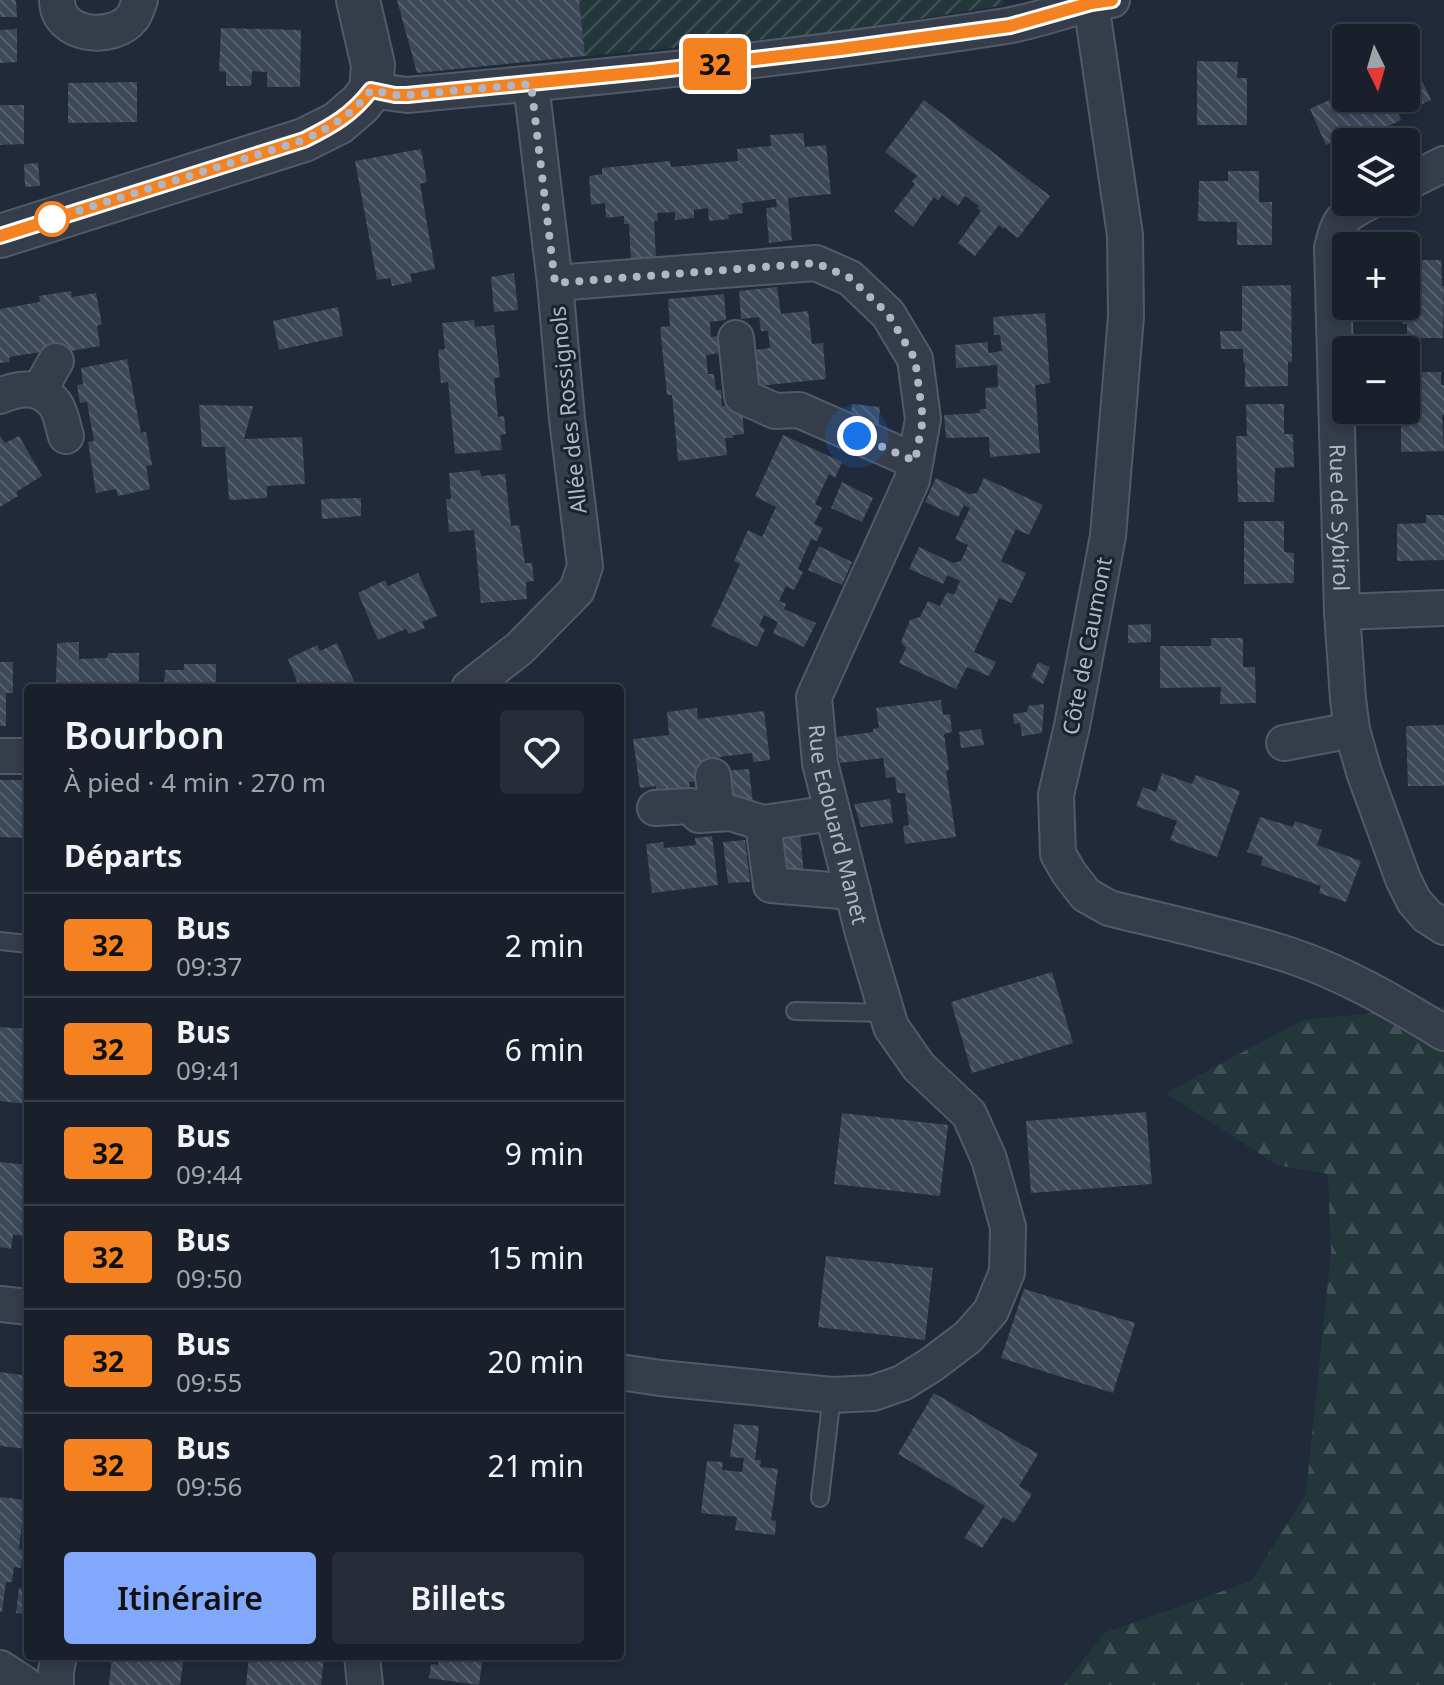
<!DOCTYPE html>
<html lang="fr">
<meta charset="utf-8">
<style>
:root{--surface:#19202c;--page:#262d38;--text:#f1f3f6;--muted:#9fa3a9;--line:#373e48;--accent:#81a8fa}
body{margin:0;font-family:"Noto Sans",sans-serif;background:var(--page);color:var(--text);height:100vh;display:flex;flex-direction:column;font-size:30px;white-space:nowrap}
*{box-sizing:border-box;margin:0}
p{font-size:26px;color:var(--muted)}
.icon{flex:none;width:44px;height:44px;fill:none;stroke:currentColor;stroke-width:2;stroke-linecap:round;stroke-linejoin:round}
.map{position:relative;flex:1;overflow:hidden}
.details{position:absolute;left:24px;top:684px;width:600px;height:976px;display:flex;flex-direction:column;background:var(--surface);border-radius:8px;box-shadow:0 4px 12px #0003,0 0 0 2px var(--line)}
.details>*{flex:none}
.badge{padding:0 16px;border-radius:6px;font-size:28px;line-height:52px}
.needle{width:52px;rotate:175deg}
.controls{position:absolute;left:1332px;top:24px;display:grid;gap:16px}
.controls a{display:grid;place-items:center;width:88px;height:88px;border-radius:8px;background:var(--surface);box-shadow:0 4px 12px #0003,0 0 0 2px var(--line);font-size:40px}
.you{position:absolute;width:40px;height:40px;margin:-20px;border:6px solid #fff;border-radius:50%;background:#1a73e8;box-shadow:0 0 0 12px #1a73e833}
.map>.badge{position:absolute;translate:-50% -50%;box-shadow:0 0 0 4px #fff}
h2{padding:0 40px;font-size:30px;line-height:72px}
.round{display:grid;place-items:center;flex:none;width:84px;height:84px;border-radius:8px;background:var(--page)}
.overview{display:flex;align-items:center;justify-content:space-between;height:136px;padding:0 40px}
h1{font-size:38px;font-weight:600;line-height:60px}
.cta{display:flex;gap:16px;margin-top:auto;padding:16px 40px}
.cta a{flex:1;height:92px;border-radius:8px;background:var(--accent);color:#111;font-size:32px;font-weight:600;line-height:92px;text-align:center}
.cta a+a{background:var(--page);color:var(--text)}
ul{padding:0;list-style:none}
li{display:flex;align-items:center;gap:24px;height:104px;padding:0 40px;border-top:2px solid var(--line)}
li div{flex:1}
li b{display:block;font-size:30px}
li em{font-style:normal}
li .badge{min-width:88px;font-weight:700;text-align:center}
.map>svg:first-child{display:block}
.forest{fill:url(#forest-firs)}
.garden{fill:url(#garden-furrows)}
.building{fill:url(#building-back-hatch)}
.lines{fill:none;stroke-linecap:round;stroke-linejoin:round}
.service-casing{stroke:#525a68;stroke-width:20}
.minor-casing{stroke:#525a68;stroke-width:38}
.tertiary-casing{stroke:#525a68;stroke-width:46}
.service{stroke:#353c4a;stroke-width:16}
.minor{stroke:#353c4a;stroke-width:34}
.tertiary{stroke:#353c4a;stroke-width:42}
.line-casing{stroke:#fff;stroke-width:18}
.line{stroke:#f58220;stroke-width:12}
.walk{stroke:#afb7c6;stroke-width:8;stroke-dasharray:0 14.4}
.stop-dot{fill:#fff;stroke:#f58220;stroke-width:4}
.labels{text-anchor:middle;stroke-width:6;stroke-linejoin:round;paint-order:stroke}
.street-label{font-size:22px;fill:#afb7c6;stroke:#1a212f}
</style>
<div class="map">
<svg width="1444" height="1685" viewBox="0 0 1444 1685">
<defs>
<pattern id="forest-firs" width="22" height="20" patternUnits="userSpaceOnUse" patternTransform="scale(2)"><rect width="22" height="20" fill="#23373b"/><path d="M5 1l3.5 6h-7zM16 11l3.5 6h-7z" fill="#405256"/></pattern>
<pattern id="garden-furrows" width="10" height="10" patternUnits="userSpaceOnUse" patternTransform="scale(2)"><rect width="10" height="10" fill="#23373b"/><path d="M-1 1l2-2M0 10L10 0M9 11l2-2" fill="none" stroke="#405256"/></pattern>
<pattern id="building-back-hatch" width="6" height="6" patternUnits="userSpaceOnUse" patternTransform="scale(2)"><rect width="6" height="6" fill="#3d4859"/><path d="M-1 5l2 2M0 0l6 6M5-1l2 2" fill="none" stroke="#56606f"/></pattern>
</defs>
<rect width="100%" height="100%" fill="#212a3a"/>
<path class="forest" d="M1444,1006v679h-380l40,-52 147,-52 55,-87 25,-242 -3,-78 -51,-9 -111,-72 137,-73z"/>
<path class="garden" d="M579,0h425v5l-172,28 -247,23z"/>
<g class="building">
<path d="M0,0h16l1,17h-17z"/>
<path d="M397,0h182l6,56 -168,17z"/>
<path d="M221,28l80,2 -1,57h-33v-15l-15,-1 -1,15h-25v-14l-7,-1z"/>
<path d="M17,29v33l-17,1v-33z"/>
<path d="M1197,61l41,1 -1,16h10v47h-50z"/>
<path d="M1418,72l13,28 -11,5 -14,-28z"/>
<path d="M137,82v40l-69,1v-40z"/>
<path d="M1346,92v6h45l10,22 -28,13 4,8 -2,1h-29v10l-6,-12 -14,5 -16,-36z"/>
<path d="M924,100l126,96 -32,42 -14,-11 -1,2 -4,-4 -24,31 -17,-13 23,-32 -4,-3 2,-2 -14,-10 -7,10 -16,-11 -4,6 -4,-4 -21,30 -19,-16 21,-27 -3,-3 5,-5 -32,-24z"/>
<path d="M0,105h24v39l-24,1z"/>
<path d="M803,133l2,14 21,-2 5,49 -43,4 4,42 -23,3 -3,-35 11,-1 -1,-8 -34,4 1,10 -15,2 1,4 -20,2 -1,-13 -14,2v8l-19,2v-8l-18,1 1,8h-4l2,37 -25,2 -2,-36h-5v-8l-18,2 -1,-15 -14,2 -2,-29 13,-2v-6l68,-7 1,6 67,-6 -1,-12 34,-3 -1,-11z"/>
<path d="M421,149l6,33 -7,2 15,85 -25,5 2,8 -20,4 -2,-8 -13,2 -22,-119z"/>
<path d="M38,163l2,23 -15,1 -1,-23z"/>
<path d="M1228,171h31v31h13v43h-35v-23l-39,-1 1,-40h29z"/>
<path d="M1406,260h35l1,26h2l-1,52h-36v-14h-4v-18h3z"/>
<path d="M514,273l4,37 -24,2 -3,-35z"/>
<path d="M1291,285l1,77h-4v24l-43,1v-24h-2v-14h-22l-1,-18h22v-45z"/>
<path d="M777,287l4,27 27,-3 4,33 11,-1 3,36 -78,8 -5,-50 10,-2 2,15 15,-2 -2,-17h-7l-2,-14 -18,2 -2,-28z"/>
<path d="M71,291l1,6 24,-4 6,31 -5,2 3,20 -52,9 -1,-4 -38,6 1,5 -10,1v-54l40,-7 -1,-6z"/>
<path d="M724,294l2,26 -16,2 1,15 7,-1 1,3h9l3,24 -10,1 -1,-11 -14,2 2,19h6l2,16h5l1,16 8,-1v4l12,-1 2,26 -11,1v3h-8l2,17 -49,6 -6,-66h-5l-7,-68 10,-1 -2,-27z"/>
<path d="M338,307l5,29 -64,14 -6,-29z"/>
<path d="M1045,313l5,70 -15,2 5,68 -50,4 -1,-20 -43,1 -2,-23 36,-2v-4h6l-1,-21 13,-1 -1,-22 -41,3 -1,-23 33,-3v11l14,-2 -2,-16h-6l-1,-18z"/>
<path d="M474,320l1,7 19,-2 6,52 -6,1 4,39 6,-1 2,18 -6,1 2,15 -47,4 -7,-72 -7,1 -3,-33 7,-1 -3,-26z"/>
<path d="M127,359l14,74 5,-1 6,33 -6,1 4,23 -32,7 -2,-7 -20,4 -8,-51 6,-1 -7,-39 -7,1 -3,-18 6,-1 -2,-16z"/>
<path d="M1406,372h35v13h3v30h-2l2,36 -43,1v-42h5z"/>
<path d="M852,404l28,3 -2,25 -28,-11z"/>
<path d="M1246,404h38v30h9l1,33 -19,1 -1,34h-36l-2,-66h11z"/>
<path d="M199,405l54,1 -9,33 58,-2 3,47 -38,2v12l-38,2 -4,-53h-23z"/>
<path d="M783,435l59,27 -7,16 -6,-4 -14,30 7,4 -8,16 9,4 -6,13 -6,-2 -13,30 5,3 -9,18 -8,-4 -7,15 7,3 -2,5 32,14 -12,24 -31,-14 5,-11 -14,-7 -5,11 6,3 -8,18 -46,-21 29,-62 -6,-3 14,-31 14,7 14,-30 -21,-11z"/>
<path d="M0,436l5,7 14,-7 23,40 -26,16 2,4 -18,11z"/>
<path d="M480,470l1,6 24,-2 6,52 8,-1 6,38h7l2,18 -8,1 1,17 -46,4 -7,-73 -25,2 -3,-33h5l-2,-26z"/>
<path d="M936,478l33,16 8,-1 7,-15 59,27 -14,30 -13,-6 -15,32 25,12 -14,30 -13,-5 -25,54 22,10 -7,14 -22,-9 -11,22 -57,-26 7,-15 -5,-6 9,-22 10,-3 8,-16 12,5 7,-14 7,3 6,-14 -13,-6 -4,9 -34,-15 10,-22 34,16 8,-2 7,-16 -13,-6 15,-31 -6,-3 -6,12 -33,-15z"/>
<path d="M842,482l31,16 -11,24 -31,-14z"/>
<path d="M361,498v18l-39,3 -1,-20z"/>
<path d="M1426,515h18v45l-47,1v-37l29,-1z"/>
<path d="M1244,521h40v31l10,1v30l-50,1z"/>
<path d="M819,546l33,16 -10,23 -34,-15z"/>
<path d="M418,573l19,43 -15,6 3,6 -16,6 -3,-5 -28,11 -20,-47 27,-13 3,6z"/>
<path d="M1151,624v18l-23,1v-18z"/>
<path d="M1211,638h32v29h12l1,36 -36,1 1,-17 -61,1v-42h51z"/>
<path d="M79,642v17l28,-1 1,-5h31v35h-83l1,-45z"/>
<path d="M337,643l20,45h-64l-2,-4 6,-3 -9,-22 29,-14 3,6z"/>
<path d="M0,662h13v31h-7v33h-6z"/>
<path d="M1038,662l12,5 -7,17 -12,-7z"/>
<path d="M184,664h32v24h-52l1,-18h19z"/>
<path d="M941,700l2,15 7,-1 2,18 -8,2 5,36 -3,1 10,66 -51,7 -2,-18 6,-1 -4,-32h-8l-2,-16 -9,1 -3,-20 -43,5 -4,-26 37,-5v-3l6,-1 -3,-20z"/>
<path d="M1044,704l-2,29 -20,3 -2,-13 -6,1 -1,-10 14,-2 1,-6z"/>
<path d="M697,708l1,11 66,-8 6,49 -17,2 -1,-9 -33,4 1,9 -14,14 -17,2 1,8 -33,2 -1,-6 -16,2 -7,-49 36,-4 -2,-23z"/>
<path d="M1444,725v61h-36l-2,-60z"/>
<path d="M981,729l3,16 -23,3 -2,-16z"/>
<path d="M749,769l4,35 -22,2 -7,-35z"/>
<path d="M1162,773l30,11 4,-9 44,16 -23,66 -47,-17 7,-19 -41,-15 7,-19 13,5z"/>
<path d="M0,780h28v58l-28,-1z"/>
<path d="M890,799l3,24 -32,4 -7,-23z"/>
<path d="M1260,817l33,10 2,-6 27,9 -5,15 44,16 -15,41 -27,-9 2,-7 -60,-21 2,-8 -16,-5z"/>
<path d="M800,833l4,43 -25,3 -4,-45z"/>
<path d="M712,836l6,49 -66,8 -6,-49 17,-2 1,6 32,-3 -1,-7z"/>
<path d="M745,840l5,42 -22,1 -5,-41z"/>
<path d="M1052,972l21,71 -101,30 -21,-71z"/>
<path d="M0,1027l28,2v75l-28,-3z"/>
<path d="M1146,1112l6,72 -121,9 -5,-72z"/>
<path d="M842,1113l106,12 -8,71 -106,-12z"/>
<path d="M0,1162l28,3v71l-15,-1 -2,14 -11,-2z"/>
<path d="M826,1256l107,12 -8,72 -107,-13z"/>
<path d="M1024,1289l111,34 -22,70 -112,-35z"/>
<path d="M0,1372l28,4v73l-28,-3z"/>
<path d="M934,1393l104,61 -19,32 13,8 -18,29 -11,-6 -21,31 -18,-10 21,-32 -87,-52z"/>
<path d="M734,1424l25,2 -4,34h6l-1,7 18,2 -7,51 5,1 -1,14 -40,-5 2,-13 -36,-4 6,-52 16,1 -1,8 20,2 2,-14 -14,-1z"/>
<path d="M0,1497l28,3 -1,16h-4l-4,33 4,1 -2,18 -7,-1 -2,15h-6l-4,30h-2z"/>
<path d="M19,1588l9,1v25l-12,-1z"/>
<path d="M112,1656h72l-4,29h-71z"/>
<path d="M249,1656h75l-3,29h-75z"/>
<path d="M440,1656h43l-4,29 -50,-7 2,-14 7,1z"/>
</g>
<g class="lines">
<g class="service-casing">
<g id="service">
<path d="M0,941l28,3"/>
<path d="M795,1011l92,2"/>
<path d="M820,1498l12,-103"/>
</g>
</g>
<g class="minor-casing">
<g id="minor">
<path d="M57,0c0,37 56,42 75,18 4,-5 6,-13 8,-18"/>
<path d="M1091,3l34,232 1,81 -18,220 -36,190 -16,69 2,59 11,19 17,22 23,13c60,15 122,28 180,47 55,18 106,48 155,78"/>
<path d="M371,90l36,5c200,-18 401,-38 599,-69 36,-6 70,-21 106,-26"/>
<path d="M1406,183l38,-19"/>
<path id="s1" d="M1369,202c-27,14 -30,17 -37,46l10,364 6,87 4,31 12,42 39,107 11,22 13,15 17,11"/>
<path id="s2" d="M555,283l261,-20 34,15 38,36 27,45 8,60 -11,61 -98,217 6,66 43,170 28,94 28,40 50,47 20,45 19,68 -1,45 -16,39 -23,26 -37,28 -29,18 -29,10 -41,2 -172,-17 -40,-6"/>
<path d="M736,338l6,58 33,15 24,-1 116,51"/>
<path d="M39,391l17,-30"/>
<path d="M0,396c20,-9 40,-11 55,8 6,8 8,23 11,32"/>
<path d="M1342,612l102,-4"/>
<path d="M469,688l51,-40 57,-58 8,-24 -18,-147 -12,-136 -24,-199"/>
<path d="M1284,743l68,-13"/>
<path d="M0,756h28"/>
<path d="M713,776l4,37"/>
<path d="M655,808l35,-2 9,9 32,-2 32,10 69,-10"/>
<path d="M763,823l8,62 82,7"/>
<path d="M0,1304l28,3"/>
<path d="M362,1656l3,29"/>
<path d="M0,1668l26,17"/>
<path d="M56,1685v-14l3,-15"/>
</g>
</g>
<g class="tertiary-casing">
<path id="tertiary" d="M0,236l304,-96 34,-17 22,-19 11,-14 2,-25 -15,-65"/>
</g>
<use href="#service" class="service"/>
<use href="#minor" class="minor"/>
<use href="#tertiary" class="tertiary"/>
</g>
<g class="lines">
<g class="line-casing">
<path id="line" d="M0,236l304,-96c28,-14 48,-25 67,-50l24,5h12l245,-24 188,-22 170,-23 81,-23 21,-3"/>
</g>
<use href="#line" class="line"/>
<path class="walk" d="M52,219l252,-79c28,-14 48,-25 67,-50l24,5h12l124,-11 24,199 261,-20 34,15 38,36 27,45 8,60 -8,42 -58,-25"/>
</g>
<circle class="stop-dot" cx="52" cy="219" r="16"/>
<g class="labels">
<g class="street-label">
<text transform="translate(568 410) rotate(-96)" y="8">Allée des Rossignols</text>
<text dy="8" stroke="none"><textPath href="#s1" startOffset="332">Rue de Sybirol</textPath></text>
<text transform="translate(1087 646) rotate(-79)" y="8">Côte de Caumont</text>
<text dy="8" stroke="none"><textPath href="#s2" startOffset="894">Rue Edouard Manet</textPath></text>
</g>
</g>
</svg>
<div class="controls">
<a><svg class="needle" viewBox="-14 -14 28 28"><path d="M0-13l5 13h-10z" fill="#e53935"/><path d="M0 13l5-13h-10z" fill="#9fa3a9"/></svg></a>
<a><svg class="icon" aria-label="layers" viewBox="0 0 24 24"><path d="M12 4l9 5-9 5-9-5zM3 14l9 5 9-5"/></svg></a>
<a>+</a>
<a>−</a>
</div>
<div class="you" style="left:857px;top:436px"></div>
<b class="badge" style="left:715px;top:64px;background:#f58220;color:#111">32</b>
<section class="details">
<div class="overview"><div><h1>Bourbon</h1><p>À pied · 4 min · 270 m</p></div><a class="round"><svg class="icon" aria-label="heart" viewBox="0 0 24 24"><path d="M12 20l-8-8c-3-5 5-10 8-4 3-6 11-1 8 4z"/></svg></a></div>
<h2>Départs</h2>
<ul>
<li><span class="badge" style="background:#f58220;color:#111">32</span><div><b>Bus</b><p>09:37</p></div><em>2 min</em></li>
<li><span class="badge" style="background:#f58220;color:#111">32</span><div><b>Bus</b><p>09:41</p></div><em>6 min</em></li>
<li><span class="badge" style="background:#f58220;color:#111">32</span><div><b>Bus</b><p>09:44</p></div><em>9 min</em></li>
<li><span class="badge" style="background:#f58220;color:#111">32</span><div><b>Bus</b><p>09:50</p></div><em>15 min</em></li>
<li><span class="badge" style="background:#f58220;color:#111">32</span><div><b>Bus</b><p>09:55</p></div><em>20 min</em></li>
<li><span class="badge" style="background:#f58220;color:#111">32</span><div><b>Bus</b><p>09:56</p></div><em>21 min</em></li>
</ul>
<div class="cta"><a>Itinéraire</a><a>Billets</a></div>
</section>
</div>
